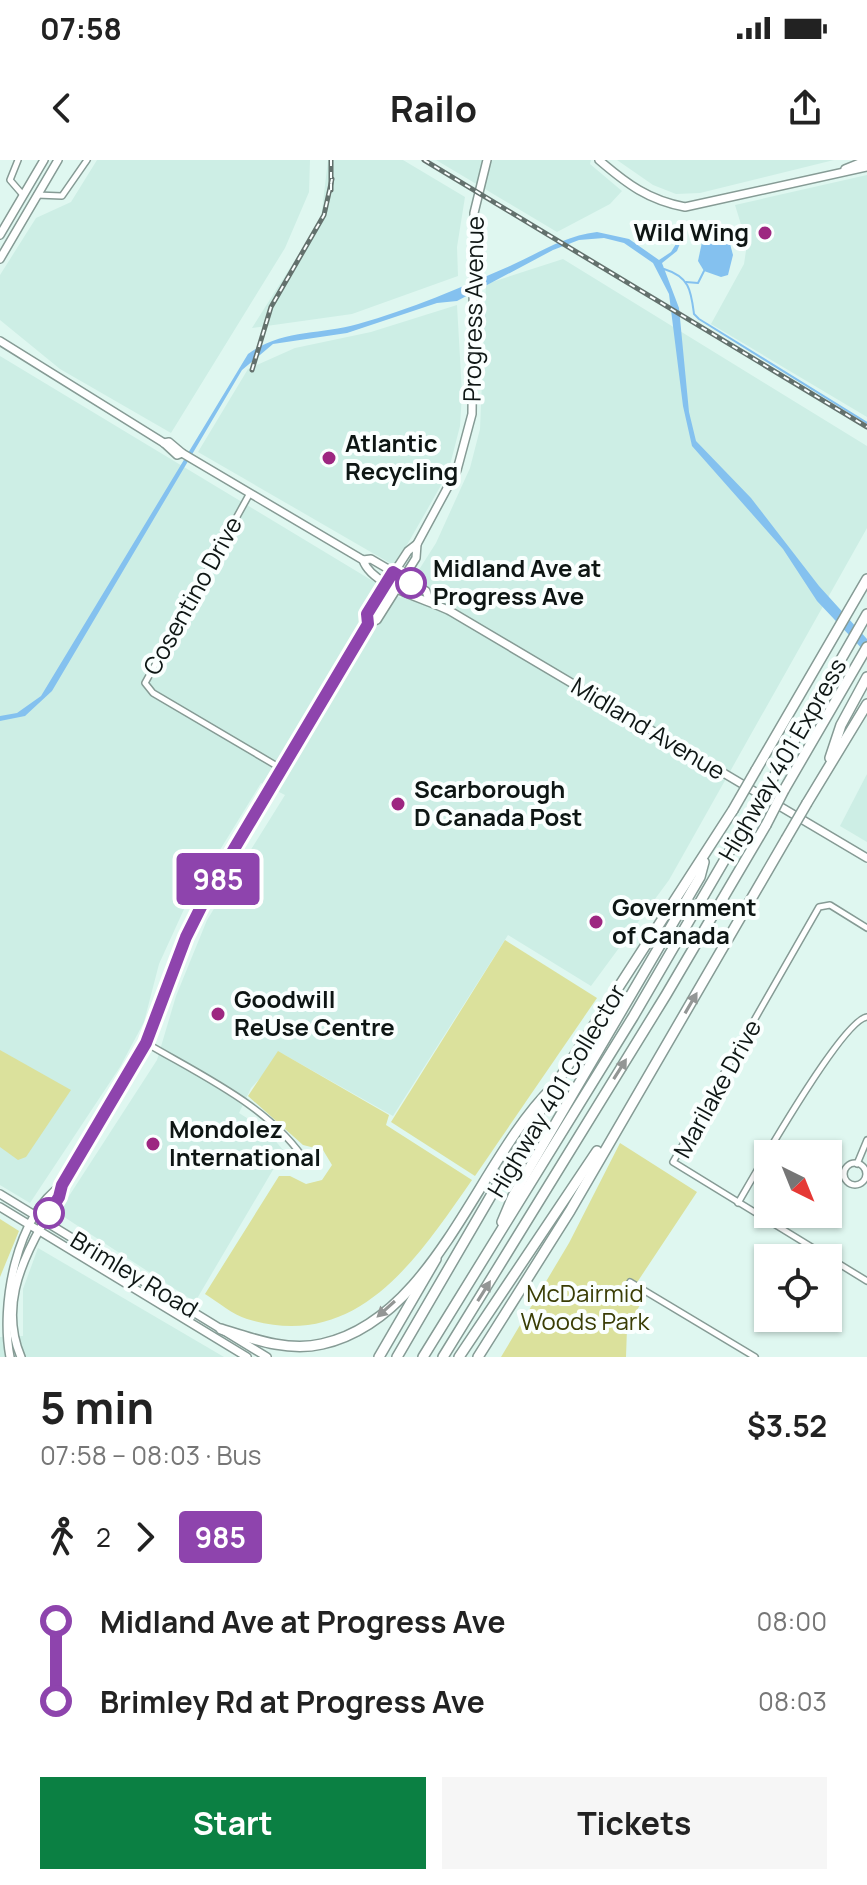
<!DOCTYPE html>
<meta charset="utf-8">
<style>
:root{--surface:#fff;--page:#f6f6f6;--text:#222;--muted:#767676;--accent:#0b8043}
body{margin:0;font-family:Manrope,sans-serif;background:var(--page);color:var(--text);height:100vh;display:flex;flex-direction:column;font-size:30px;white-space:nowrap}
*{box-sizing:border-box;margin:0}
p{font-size:26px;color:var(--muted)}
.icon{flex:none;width:44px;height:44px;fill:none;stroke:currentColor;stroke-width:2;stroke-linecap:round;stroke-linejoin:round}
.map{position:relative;height:1197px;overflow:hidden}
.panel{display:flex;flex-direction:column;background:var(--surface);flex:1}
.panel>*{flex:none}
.badge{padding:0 16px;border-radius:6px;font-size:28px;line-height:52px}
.needle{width:52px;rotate:137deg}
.controls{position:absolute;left:754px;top:980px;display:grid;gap:16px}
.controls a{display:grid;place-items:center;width:88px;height:88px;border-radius:0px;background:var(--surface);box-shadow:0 2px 6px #0004;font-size:40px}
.map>.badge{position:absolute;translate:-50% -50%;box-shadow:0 0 0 4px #fff}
.legs{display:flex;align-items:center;gap:12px;height:88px;padding:0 40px;font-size:26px}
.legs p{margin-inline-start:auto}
.head{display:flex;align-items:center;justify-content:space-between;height:136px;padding:0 40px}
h1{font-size:44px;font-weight:700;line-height:60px}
.cta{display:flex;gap:16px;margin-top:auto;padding:16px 40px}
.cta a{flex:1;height:92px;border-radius:0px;background:var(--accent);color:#fff;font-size:32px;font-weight:700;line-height:92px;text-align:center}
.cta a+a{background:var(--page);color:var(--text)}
ul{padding:0 40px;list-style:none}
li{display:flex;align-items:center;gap:28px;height:80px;font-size:30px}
li i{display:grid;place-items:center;width:12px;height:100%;margin:0 10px;background:currentColor}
li i::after{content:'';width:20px;height:20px;margin:-10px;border:6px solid;border-radius:50%;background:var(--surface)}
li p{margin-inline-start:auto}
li:first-child i{background:linear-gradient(#0000 50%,currentColor 0)}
li:last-child i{background:linear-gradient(currentColor 50%,#0000 0)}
.status{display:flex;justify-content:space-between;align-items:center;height:56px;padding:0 40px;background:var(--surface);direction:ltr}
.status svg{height:22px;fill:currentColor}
header{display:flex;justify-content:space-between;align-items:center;height:104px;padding:0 40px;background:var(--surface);font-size:36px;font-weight:700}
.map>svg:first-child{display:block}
.built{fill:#cdeee5}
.green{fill:#dbe19c}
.water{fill:#84c1ef}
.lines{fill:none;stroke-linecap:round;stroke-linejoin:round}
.stream{stroke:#84c1ef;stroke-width:2}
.street-casing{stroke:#869b95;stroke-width:8}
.secondary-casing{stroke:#869b95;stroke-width:10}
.highway-casing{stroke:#869b95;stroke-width:12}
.street{stroke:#fff;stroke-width:5}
.secondary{stroke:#fff;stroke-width:7}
.highway{stroke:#fff;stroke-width:9}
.rail-casing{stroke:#63716d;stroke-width:5}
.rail{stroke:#fafffe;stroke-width:2;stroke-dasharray:6;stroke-linecap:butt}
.highway-bridge-casing{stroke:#869b95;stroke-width:12;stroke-linecap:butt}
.highway-bridge{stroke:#fff;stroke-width:9}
.oneway{fill:#939695}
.line-1-casing{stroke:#fff;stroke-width:18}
.line-1{stroke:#8e44ad;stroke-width:12}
.poi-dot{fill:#9d2781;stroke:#fafffe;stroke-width:3}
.stop-1-dot{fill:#fff;stroke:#8e44ad;stroke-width:4}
.labels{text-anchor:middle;stroke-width:8;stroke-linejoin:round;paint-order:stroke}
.poi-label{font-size:24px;font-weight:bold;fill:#0e1614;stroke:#fafffe;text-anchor:start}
.street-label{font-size:24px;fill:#0e1614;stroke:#fafffe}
.stop-label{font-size:24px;font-weight:bold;fill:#0e1614;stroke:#fafffe;text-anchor:start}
.park-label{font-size:24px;fill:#3a3d05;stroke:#fafffe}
</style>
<div class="status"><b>07:58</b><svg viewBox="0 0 49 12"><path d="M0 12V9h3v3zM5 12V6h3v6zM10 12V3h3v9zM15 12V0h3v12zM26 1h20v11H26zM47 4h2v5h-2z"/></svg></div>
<header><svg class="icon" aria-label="back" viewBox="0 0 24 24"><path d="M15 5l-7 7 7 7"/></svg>Railo<svg class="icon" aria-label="share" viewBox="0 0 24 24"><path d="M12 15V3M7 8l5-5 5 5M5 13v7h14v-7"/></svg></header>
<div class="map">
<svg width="867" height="1197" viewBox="0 0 867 1197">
<rect width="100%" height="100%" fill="#dff7f0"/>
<g class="built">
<path d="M97,0h213l-1,32 -24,56 -114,185 -111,-64 -60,-49v-45l36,-57 35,-16z"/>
<path d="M328,0h75l62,37 -8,50 1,29 -106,38 -100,14 69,-109z"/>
<path d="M436,0h155l-1,4 32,27 -12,13 -53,28z"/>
<path d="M617,0h217l-134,33 -24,1 -23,-9z"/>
<path d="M867,15v242l-156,-93 33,-60 3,-20 -12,-39z"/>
<path d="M563,99l304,187v82l-198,352 -78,106 -83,-51 -115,181 -110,-62 -32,34 -12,25 27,17 18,21 -89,151 -137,-89 99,-153 19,-64 31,-76 78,-125 -24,-12 -76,124 -26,57 -15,58 -24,45 -90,136 -30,-18v-829l401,242 35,-55 34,-75 10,-39 6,-145z"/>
<path d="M457,145l5,88 -2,33 -12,47 -53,93 -197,-114 50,-83 47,-21 76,-16z"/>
<path d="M867,614v68l-27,-16z"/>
<path d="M38,1088l186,109h-224v-20l23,-1v-47z"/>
</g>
<g class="green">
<path d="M505,780l92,58 -122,178 -84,-54z"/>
<path d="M0,890l71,40 -45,67 -8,3 -18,-13z"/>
<path d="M278,891l111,64 -3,10 86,55c-54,77 -114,173 -225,139 -14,-4 -29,-17 -42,-25l74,-118h11l16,8 16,-4 10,-15 -9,-15 -20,-5 -55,-49z"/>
<path d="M620,983l77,49 -63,95 11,9 -18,32 -1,29h-125l68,-114z"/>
<path d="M0,1059l19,12 -19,46z"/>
</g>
<g class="water">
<path d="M725,65l8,30 -5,20 -7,2 -17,-6 -6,-10 4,-19 8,-12z"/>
<path d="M597,72l32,7 30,21 12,-8 8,-13 2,2 -4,10 -15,12 17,45 10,104 7,29 55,57 68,88 48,53v15l-50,-53 -34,-52 -91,-103 -9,-40 -14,-112 -16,-31 -29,-20 -20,-5 -25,2 -26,10 -96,51 -20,2 -90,30 -74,11 -31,26 -190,321 -27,25 -25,5v-5l17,-3 24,-17 207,-342c34,-25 72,-19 110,-30 53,-15 104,-37 154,-59 29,-13 52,-29 85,-33z"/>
</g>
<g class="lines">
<g class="stream">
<path d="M664,109c26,8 27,22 30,45l5,5 168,104"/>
<path d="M686,122l12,1 6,-12"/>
</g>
<g class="street-casing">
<g id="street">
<path d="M18,0l-8,20 13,15"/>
<path d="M37,35l25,1 25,-36"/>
<path d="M250,333l-105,190 8,10 129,76"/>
<path d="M867,768l-37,-23 -11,2 -146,255 194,119"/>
<path d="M146,883c56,33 127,65 162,122"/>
<circle cx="855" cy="1014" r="11"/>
<path d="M857,1004l10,-24"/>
<path d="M738,1043c17,-29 104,-183 129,-186"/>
<path d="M630,1122l125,75"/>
</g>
</g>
<g class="secondary-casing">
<g id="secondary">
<path d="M599,0c28,24 49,40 86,47l182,-40"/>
<path d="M845,9l22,-9"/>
<path d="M0,75l44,-75"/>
<path d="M0,99l58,-99"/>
<path d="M0,181l164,102 13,12 5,-2"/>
<path d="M164,283l5,-1 13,11 181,107 8,-1 55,32 3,9"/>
<path d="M363,400c9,27 64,39 87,51l417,247"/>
<path d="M368,464l-1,-10 41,-63 9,-7"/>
<path d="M0,1034l267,163"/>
<path d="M0,1047l247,150"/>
<path d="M10,1197c-10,-52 6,-140 52,-172"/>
<path d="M21,1197c-20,-47 -2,-91 21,-132 8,-14 17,-25 20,-40l84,-142 22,-64 41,-88 159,-267 9,-4 39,-62 1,-14 40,-74 15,-56 2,-201 13,-53"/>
</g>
</g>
<g class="highway-casing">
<g id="highway">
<path d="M830,598l11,-33 26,-48"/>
<path d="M756,610l111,-191"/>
<path d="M772,620l95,-166"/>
<path d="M784,630l83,-143"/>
<path d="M807,643l60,-99"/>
<path d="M502,1062l11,-26 187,-319 4,-15"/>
<path d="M221,1169c32,10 67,23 101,15 113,-25 156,-184 231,-257"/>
<path d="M379,1197l57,-98"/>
<path d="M397,1197l159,-273 177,-274"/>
<path d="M423,1197l210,-340 116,-199"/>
<path d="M443,1197l223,-362 100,-170"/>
<path d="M459,1197l138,-206"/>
<path d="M478,1197l92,-146 216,-372"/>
</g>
</g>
<use href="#street" class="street"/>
<use href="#secondary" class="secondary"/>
<use href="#highway" class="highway"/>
<g class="rail-casing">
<g id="rail">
<path d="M331,0v30"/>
<path d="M424,0l443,267"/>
<path d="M252,210l19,-63 53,-92 8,-36"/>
</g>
</g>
<use href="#rail" class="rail"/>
<g class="highway-bridge-casing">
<g id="highway-bridge">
<path d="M733,650l23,-40"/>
<path d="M749,658l23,-38"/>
<path d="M766,665l18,-35"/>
<path d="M786,679l21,-36"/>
</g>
</g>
<use href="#highway-bridge" class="highway-bridge"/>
</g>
<defs><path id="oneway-solid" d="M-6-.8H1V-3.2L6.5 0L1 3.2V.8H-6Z" transform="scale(2)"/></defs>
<g class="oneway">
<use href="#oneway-solid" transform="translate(691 843) rotate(-60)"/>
<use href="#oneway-solid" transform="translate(620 909) rotate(-58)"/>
<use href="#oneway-solid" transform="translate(484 1131) rotate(-58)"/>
<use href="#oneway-solid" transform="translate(386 1149) rotate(138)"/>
</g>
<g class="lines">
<g class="line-1-casing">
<path id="line-1" d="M49,1053l10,-16 3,-12 84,-142 40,-106 23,-46 159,-267 -1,-10 26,-42 18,11"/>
</g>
<use href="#line-1" class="line-1"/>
</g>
<g class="poi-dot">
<circle cx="765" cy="73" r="8"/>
<circle cx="329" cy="298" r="8"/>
<circle cx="398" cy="644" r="8"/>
<circle cx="596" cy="762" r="8"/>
<circle cx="218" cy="854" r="8"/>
<circle cx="153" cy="984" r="8"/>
</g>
<g class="stop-1-dot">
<circle cx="411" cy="423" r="14"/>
<circle cx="49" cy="1053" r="14"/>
</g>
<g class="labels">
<g class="poi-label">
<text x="749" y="81" text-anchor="end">Wild Wing</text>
<text x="345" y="292">Atlantic<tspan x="345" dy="28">Recycling</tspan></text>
<text x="414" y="638">Scarborough<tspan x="414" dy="28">D Canada Post</tspan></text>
<text x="612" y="756">Government<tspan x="612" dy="28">of Canada</tspan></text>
<text x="234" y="848">Goodwill<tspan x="234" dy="28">ReUse Centre</tspan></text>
<text x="169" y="978">Mondolez<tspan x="169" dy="28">International</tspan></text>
</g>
<g class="street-label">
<text transform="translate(474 149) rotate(-89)" y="8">Progress Avenue</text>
<text transform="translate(193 436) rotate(-61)" y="8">Cosentino Drive</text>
<text transform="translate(648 569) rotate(31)" y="8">Midland Avenue</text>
<text transform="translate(783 600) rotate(-60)" y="8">Highway 401 Express</text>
<text transform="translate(718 929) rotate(-61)" y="8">Marilake Drive</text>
<text transform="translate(557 931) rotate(-59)" y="8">Highway 401 Collector</text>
<text transform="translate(134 1115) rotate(31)" y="8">Brimley Road</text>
</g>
<g class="stop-label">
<text x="433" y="417">Midland Ave at<tspan x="433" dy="28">Progress Ave</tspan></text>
</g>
<g class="park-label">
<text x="585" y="1142">McDairmid<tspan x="585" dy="28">Woods Park</tspan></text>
</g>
</g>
</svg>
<div class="controls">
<a><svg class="needle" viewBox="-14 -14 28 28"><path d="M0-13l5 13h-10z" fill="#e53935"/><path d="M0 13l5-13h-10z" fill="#767676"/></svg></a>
<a><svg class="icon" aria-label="locate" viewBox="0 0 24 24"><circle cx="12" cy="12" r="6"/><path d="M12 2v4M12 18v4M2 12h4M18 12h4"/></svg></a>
</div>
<b class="badge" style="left:218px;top:719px;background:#8e44ad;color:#fff">985</b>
</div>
<section class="panel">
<div class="head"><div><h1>5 min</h1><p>07:58 – 08:03 · Bus</p></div><b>$3.52</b></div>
<div class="legs"><svg class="icon" aria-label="walk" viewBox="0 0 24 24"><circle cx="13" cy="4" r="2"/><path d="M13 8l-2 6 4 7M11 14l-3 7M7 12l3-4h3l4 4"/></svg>2<svg class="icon" aria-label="forward" viewBox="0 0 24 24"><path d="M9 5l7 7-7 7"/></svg><b class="badge" style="background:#8e44ad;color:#fff">985</b></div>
<ul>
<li><i style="color:#8e44ad"></i><b>Midland Ave at Progress Ave</b><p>08:00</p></li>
<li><i style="color:#8e44ad"></i><b>Brimley Rd at Progress Ave</b><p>08:03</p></li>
</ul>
<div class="cta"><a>Start</a><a>Tickets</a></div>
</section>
